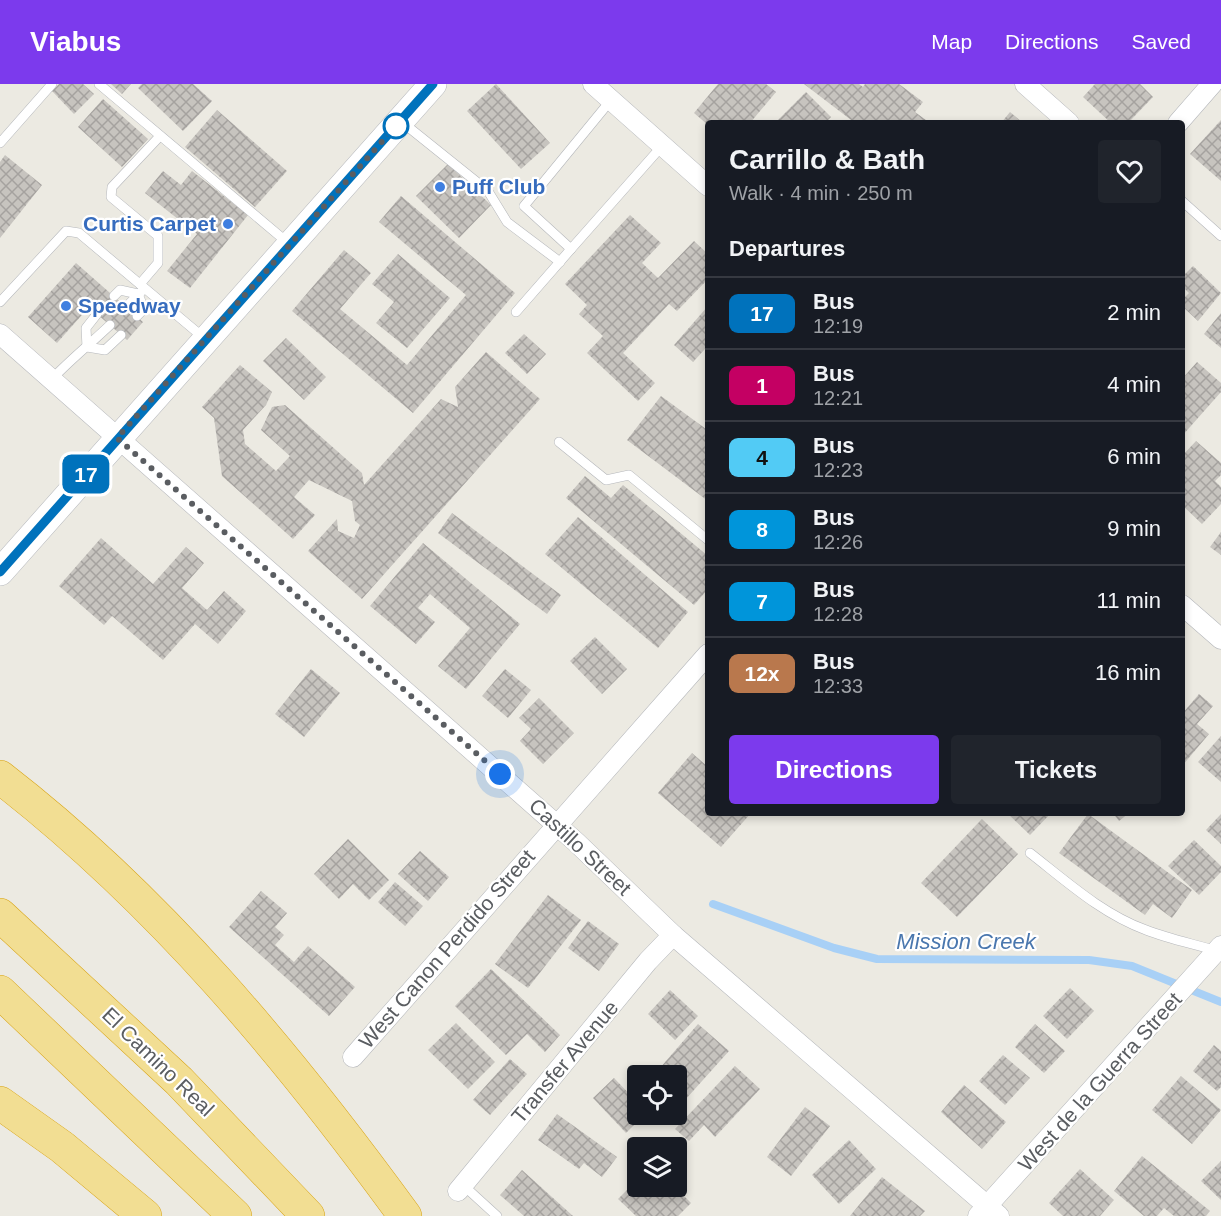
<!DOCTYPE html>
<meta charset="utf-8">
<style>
:root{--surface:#171b24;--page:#20242c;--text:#f1f3f6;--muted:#9ea1a6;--line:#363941;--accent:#7c3aed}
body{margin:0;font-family:Helvetica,sans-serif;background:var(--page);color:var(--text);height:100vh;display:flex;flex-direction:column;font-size:22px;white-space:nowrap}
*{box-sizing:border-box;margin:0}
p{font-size:20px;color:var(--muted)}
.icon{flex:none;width:33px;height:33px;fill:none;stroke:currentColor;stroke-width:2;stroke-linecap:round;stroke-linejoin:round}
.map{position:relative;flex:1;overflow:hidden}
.drawer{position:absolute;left:705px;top:36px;width:480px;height:696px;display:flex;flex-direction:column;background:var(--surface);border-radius:6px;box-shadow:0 3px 9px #0003}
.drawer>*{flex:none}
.badge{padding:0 12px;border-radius:9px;font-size:21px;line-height:39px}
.tools{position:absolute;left:627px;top:981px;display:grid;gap:12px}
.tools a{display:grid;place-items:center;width:60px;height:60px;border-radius:6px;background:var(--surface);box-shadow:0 3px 9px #0003;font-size:30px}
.you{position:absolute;width:30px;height:30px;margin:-15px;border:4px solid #fff;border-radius:50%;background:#1a73e8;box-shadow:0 0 0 9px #1a73e833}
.map>.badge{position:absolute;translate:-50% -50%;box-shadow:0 0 0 3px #fff}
h2{padding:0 24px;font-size:22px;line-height:54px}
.round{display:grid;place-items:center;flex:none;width:63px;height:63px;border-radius:6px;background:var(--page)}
.summary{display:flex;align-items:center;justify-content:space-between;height:102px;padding:0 24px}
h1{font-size:28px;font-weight:700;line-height:45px}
.cta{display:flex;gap:12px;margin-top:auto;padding:12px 24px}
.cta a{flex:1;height:69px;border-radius:6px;background:var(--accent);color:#fff;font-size:24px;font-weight:700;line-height:69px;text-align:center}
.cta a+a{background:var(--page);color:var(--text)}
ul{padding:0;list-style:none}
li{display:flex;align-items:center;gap:18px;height:72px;padding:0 24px;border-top:2px solid var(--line)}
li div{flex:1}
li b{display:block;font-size:22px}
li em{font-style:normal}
li .badge{min-width:66px;font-weight:700;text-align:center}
header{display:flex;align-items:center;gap:36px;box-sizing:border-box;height:84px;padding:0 30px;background:var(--accent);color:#fff}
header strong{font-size:28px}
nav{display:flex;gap:33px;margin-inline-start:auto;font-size:21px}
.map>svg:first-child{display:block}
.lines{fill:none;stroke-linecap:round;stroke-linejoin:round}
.stream{stroke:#a8d0f6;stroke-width:8}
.building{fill:url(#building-cross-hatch)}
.service-casing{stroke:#b5b7bb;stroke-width:10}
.minor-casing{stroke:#b5b7bb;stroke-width:21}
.secondary-casing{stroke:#b6b8bd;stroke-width:28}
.motorway-casing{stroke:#d8a416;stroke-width:34}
.service{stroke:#fff;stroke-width:9}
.minor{stroke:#fff;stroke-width:20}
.secondary{stroke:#fff;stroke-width:27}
.motorway{stroke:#f2de93;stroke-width:33}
.line-casing{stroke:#fff;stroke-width:14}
.line{stroke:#0072bc;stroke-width:9}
.walk{stroke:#5a5d61;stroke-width:6;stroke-dasharray:0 10.8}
.stop-dot{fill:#fff;stroke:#0072bc;stroke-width:3}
.shop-dot{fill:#3f7fe0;stroke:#fff;stroke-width:2}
.labels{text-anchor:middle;stroke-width:4.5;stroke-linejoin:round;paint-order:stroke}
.shop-label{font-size:21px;font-weight:bold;fill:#366cbe;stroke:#fff;text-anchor:start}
.street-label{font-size:21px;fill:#5a5d61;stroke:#fff}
.water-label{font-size:22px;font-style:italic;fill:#4a77ae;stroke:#fff}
</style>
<header>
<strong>Viabus</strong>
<nav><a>Map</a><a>Directions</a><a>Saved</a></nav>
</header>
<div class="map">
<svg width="1221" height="1132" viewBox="0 0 1221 1132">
<defs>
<pattern id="building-cross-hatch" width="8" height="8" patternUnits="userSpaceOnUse" patternTransform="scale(1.5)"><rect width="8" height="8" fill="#c7c4bf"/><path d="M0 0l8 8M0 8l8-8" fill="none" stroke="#a5a29f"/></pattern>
</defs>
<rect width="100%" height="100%" fill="#eceae2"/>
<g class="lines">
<path class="stream" d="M713,820l121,44 43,11 212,1 43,6 89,36"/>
</g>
<g class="building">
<path d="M59,0h24l11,10 -20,20 -22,-23z"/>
<path d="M111,0h20l-9,10z"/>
<path d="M142,0h51l19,17 -29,30 -45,-43z"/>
<path d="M496,0l54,59 -29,26 -54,-58z"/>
<path d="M718,0h48l10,8 -26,31 -42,2 -14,-12z"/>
<path d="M804,0h55l4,3 2,-3h34l24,18 -8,10 15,11h-75z"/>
<path d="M1095,0h45l13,13 -25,26h-17l-28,-26z"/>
<path d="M806,8l25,25 -6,6h-50z"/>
<path d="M103,15l45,40 -26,28 -44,-40z"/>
<path d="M217,26l70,61 -32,36 -70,-60z"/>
<path d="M1010,28l13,11h-22z"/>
<path d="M1221,36v61l-31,-27z"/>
<path d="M5,71l37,30 -42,53v-76z"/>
<path d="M448,80l43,41 -32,33 -43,-42z"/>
<path d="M163,87l18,14 11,-14 56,44 -58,73 -23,-17 30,-37 -52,-41z"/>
<path d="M401,112l114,97 -102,120 -121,-102 52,-61 27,23 -31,36 67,56 59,-70 -87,-73z"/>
<path d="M630,131l31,28 -19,20 16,15 36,-37 14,13v25l-31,32 -8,-7 -46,49 32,30 -17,18 -51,-48 16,-17 -24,-22 8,-9 -22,-21z"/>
<path d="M398,170l52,44 -43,50 -31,-25 18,-21 -22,-18z"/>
<path d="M76,179l67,59 -16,18 -38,-33 -32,36 -29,-26z"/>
<path d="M1193,182l28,27 -23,28 -16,-15v-6l7,-7 -7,-7v-9z"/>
<path d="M708,222v46l-3,-3 -12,13 -19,-17z"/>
<path d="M1221,229v35l-17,-14z"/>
<path d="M524,250l22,20 -19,20 -22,-21z"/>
<path d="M286,254l40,39 -22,23 -41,-39z"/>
<path d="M486,268l54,47 -178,200 -54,-48 29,-32 1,12 16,7 6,-13 -5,-4 -3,-20 -43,-21 -15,17 21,18 -22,24 -71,-63 -8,-58 -12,-11 38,-42 32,27 -6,13 -23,25 2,14 31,27 14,-15 -29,-26 11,-23 13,-2 77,68 2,12 77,-86 17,8 -3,-20z"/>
<path d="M1197,278l24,21v9l-39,44v-57z"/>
<path d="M661,312l45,33 2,-3v75l-81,-61z"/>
<path d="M1196,357l25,22v12l-6,6 6,6v17l-19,20 -20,-19v-49z"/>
<path d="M585,392l26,22 12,-13 85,71v33l-14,16 -128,-107z"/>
<path d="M452,429l109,82 -14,19 -109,-81z"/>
<path d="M578,433l110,95 -30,36 -113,-94z"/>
<path d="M1221,448v23l-11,-8z"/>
<path d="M101,454l52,46 33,-37 18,16 -22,25 25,22 17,-19 22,20 -28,33 -23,-20 -32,36 -51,-44 -8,9 -45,-39z"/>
<path d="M423,459l97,81 -54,65 -28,-23 32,-38 -40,-34 -12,14 17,14 -19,22 -46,-38z"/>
<path d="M595,553l32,32 -25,25 -32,-33z"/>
<path d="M311,585l29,24 -36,44 -29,-23z"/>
<path d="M505,585l26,21 -23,28 -26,-22z"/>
<path d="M1199,610l14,12 -16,18 12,10 -27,32v-52z"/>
<path d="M539,614l35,35 -31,31 -23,-23 11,-12 -12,-11z"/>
<path d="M1221,652v46l-23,-20z"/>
<path d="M692,669l16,14v46h43l-30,34 -63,-54z"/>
<path d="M1007,729h44l-21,22z"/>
<path d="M1113,729h16l-10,8z"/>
<path d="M1088,730l104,76 -20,28 -19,-14 -8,11 -86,-62z"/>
<path d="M1221,730v30l-15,-14z"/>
<path d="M982,735l36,35 -61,63 -36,-34z"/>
<path d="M348,755l41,41 -20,20 -16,-16 -14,15 -25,-25z"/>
<path d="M1194,756l27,26v6l-22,23 -31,-29z"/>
<path d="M420,767l29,26 -21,24 -30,-27z"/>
<path d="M395,798l28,24 -18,20 -27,-24z"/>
<path d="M261,807l26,22 -12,14 9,8 -9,10 19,17 14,-16 47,41 -26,29 -100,-89z"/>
<path d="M548,811l33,25 -53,68 -33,-24z"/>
<path d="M588,837l31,23 -20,27 -31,-23z"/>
<path d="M491,885l69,66 -15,17 -18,-18 -21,21 -51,-49z"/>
<path d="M1070,904l24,23 -27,28 -24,-23z"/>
<path d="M670,906l28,26 -23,24 -27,-26z"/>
<path d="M456,939l39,39 -27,27 -40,-39z"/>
<path d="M698,940l31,27 -53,59v-34h-23z"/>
<path d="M1035,940l30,27 -21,22 -29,-26z"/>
<path d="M1214,961l7,6v36l-4,4 -24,-20z"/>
<path d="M1003,971l27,23 -25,27 -26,-24z"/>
<path d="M510,975l17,15 -37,41 -17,-15z"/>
<path d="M735,982l25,23 -45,48 -11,-12 -15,16 -14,-12z"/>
<path d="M1181,992l40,34 -29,34 -40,-34z"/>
<path d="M614,994l24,25v11h7l-19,19 -33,-35z"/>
<path d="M964,1001l42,37 -24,27 -41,-37z"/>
<path d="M805,1023l25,19 -39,50 -24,-19z"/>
<path d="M557,1030l60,43 -15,20 -18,-14 -5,6 -41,-29z"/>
<path d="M849,1056l27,29 -37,35 -27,-29z"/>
<path d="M1142,1072l68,55 -4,5h-32l-10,-8 -7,8h-13l-30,-25z"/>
<path d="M1221,1077v39l-20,-19z"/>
<path d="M1080,1085l34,31 -14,16h-37l-14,-13z"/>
<path d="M522,1086l51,46h-49l-24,-21z"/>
<path d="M882,1093l43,34 -5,5h-70z"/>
<path d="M638,1095v7h36l17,17 -13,13h-42l-18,-17z"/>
</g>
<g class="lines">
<g class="service-casing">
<g id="service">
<path d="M99,0l189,159"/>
<path d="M611,16l-87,106 47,43 91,-103"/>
<path d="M402,38l86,69 19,31 53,40"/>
<path d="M0,59l52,-59"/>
<path d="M1182,117l39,35"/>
<path d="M140,200l18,-21v-27l-47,-39 1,-10 48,-51"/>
<path d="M114,212l6,-6 18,4 6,15 -7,7"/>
<path d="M0,218l66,-71 13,2 125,105"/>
<path d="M126,223l15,-15"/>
<path d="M516,228l55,-63"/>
<path d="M97,230l-11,14 1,19 18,3 16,-15"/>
<path d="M51,296c19,-20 39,-36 59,-55"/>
<path d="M559,358l47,38 23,-5 79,65"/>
<path d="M1030,769c36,28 72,61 116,77 23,9 48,14 71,21"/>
<path d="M463,1101l34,31"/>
</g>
</g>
<g class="minor-casing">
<g id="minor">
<path d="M593,0l115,102"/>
<path d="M1025,0l44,39"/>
<path d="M1178,39l34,-39"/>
<path d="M0,250l576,508 97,93 326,281"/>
<path d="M1182,521l39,34"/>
<path d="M353,973l355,-403"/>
<path d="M458,1107l190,-230 25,-26"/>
<path d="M978,1132l243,-270"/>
</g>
</g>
<g class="secondary-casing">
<path id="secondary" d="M0,488l433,-488"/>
</g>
<g class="motorway-casing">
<g id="motorway">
<path d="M0,693c159,123 287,277 405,439"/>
<path d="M0,831l179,166 129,135"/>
<path d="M0,908l235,224"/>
<path d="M0,1019l62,44 83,69"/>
</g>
</g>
<use href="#service" class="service"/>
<use href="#minor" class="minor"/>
<use href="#secondary" class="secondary"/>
<use href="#motorway" class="motorway"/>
</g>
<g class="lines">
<g class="line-casing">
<path id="line" d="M0,488l433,-488"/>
</g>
<use href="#line" class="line"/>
<path class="walk" d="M396,42l-279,312 383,336"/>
</g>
<circle class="stop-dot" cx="396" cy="42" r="12"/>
<g class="shop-dot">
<circle cx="440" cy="103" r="6"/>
<circle cx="228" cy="140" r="6"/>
<circle cx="66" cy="222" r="6"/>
</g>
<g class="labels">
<g class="shop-label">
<text x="452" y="110">Puff Club</text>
<text x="216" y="147" text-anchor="end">Curtis Carpet</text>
<text x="78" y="229">Speedway</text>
</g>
<g class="street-label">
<text transform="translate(580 763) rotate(43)" y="7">Castillo Street</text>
<text transform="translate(447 865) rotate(-49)" y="7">West Canon Perdido Street</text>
<text transform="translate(158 978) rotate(44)" y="7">El Camino Real</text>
<text transform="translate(565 978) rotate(-50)" y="7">Transfer Avenue</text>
<text transform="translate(1100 998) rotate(-48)" y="7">West de la Guerra Street</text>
</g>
<g class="water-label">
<text x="966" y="865">Mission Creek</text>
</g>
</g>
</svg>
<div class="tools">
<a><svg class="icon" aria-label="locate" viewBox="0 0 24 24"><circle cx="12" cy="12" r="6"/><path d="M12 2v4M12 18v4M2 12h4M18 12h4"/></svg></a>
<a><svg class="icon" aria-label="layers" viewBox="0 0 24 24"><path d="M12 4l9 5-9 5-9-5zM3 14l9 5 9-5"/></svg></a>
</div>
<div class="you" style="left:500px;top:690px"></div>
<b class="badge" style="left:86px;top:390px;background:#0072bc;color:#fff">17</b>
<section class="drawer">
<div class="summary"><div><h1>Carrillo &amp; Bath</h1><p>Walk · 4 min · 250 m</p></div><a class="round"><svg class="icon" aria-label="heart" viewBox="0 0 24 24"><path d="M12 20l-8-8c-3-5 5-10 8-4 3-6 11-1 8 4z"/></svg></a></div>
<h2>Departures</h2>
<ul>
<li><span class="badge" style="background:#0072bc;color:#fff">17</span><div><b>Bus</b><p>12:19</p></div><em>2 min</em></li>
<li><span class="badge" style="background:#c40063;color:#fff">1</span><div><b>Bus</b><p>12:21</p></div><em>4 min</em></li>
<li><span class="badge" style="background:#52cbf5;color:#111">4</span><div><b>Bus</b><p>12:23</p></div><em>6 min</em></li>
<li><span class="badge" style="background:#0095da;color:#fff">8</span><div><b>Bus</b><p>12:26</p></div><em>9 min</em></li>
<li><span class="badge" style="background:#0095da;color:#fff">7</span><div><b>Bus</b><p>12:28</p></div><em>11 min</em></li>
<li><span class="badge" style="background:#b9784d;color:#fff">12x</span><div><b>Bus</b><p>12:33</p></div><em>16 min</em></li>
</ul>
<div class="cta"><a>Directions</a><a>Tickets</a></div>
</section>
</div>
